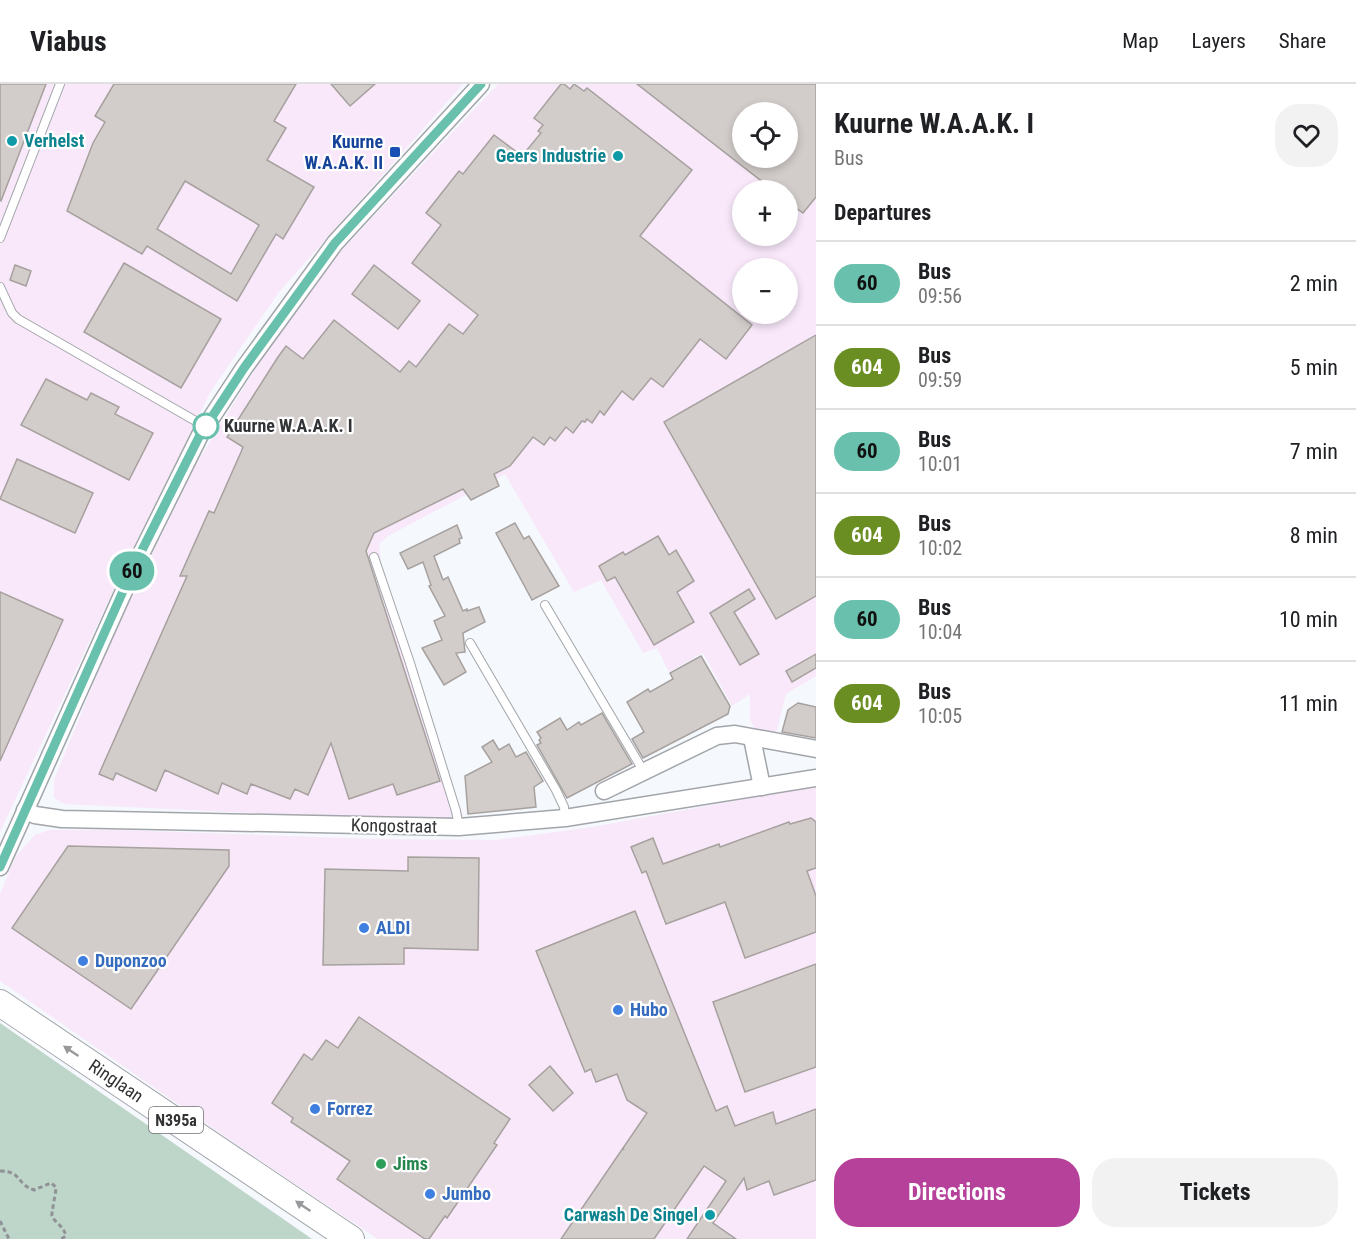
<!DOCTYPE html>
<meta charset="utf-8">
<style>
:root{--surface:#fff;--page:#f2f2f2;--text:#202124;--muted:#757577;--line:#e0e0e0;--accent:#b5419b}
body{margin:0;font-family:"Roboto Condensed",sans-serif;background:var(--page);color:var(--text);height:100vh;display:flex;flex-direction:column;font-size:22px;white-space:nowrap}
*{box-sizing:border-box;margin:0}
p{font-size:20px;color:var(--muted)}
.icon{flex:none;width:33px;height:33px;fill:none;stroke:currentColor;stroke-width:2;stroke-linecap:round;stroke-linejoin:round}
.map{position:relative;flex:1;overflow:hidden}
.side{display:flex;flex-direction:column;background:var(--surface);width:540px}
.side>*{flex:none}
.badge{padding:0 12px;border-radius:20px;font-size:21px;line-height:39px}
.fabs{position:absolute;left:732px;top:18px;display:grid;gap:12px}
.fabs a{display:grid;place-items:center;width:66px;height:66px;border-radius:50%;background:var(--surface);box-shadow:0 3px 9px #0003;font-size:30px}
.map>.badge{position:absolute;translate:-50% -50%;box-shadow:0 0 0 3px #fff}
h2{padding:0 18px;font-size:22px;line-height:54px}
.round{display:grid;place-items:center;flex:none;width:63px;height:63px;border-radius:24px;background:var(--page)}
.overview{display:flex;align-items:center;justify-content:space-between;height:102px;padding:0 18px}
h1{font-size:28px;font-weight:700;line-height:45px}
.button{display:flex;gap:12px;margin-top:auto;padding:12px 18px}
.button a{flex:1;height:69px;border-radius:24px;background:var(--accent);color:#fff;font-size:24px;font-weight:700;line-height:69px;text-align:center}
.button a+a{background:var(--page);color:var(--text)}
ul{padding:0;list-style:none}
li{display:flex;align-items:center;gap:18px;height:84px;padding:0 18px;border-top:2px solid var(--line)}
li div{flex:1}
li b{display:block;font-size:22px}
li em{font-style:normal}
li .badge{min-width:66px;font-weight:700;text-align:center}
header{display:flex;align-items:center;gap:36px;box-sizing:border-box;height:84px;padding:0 30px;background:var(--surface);border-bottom:2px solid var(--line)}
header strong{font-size:28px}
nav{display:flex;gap:33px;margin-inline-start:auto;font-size:21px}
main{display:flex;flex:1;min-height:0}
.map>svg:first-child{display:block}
.industrial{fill:#f8e8fa;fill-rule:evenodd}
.green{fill:#bed5c9}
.building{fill:#d2cdcb;stroke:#a6a19e;stroke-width:1.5;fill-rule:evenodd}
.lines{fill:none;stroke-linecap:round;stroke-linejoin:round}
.lane-casing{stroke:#a2a5a9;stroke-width:10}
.street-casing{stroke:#a2a5a9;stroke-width:19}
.primary-casing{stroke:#a2a5a9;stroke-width:28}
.path{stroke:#909296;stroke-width:3;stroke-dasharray:4.5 3;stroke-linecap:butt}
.lane{stroke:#fff;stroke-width:8}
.street{stroke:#fff;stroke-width:16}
.primary{stroke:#fff;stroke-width:26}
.oneway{fill:#98999a}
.line-casing{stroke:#fff;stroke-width:14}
.line{stroke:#69c0ac;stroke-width:9}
.culture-dot{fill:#0f9aa8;stroke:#fff;stroke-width:2}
.transit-dot{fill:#1a4fb4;stroke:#fff;stroke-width:2}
.stop-dot{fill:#fff;stroke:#69c0ac;stroke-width:3}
.shop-dot{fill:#3f7fe0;stroke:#fff;stroke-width:2}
.leisure-dot{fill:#2e9e5b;stroke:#fff;stroke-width:2}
.labels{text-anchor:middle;stroke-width:4.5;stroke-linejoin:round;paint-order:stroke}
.shield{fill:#fff;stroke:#707072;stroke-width:1.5}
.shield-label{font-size:16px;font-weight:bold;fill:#323335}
.culture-label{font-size:18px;font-weight:bold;fill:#0d838f;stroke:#fff;text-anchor:end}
.transit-label{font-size:18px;font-weight:bold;fill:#164399;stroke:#fff;text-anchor:end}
.stop-label{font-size:18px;font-weight:bold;fill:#323335;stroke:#fff;text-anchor:start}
.street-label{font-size:18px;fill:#323335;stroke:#fff}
.shop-label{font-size:18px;font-weight:bold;fill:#366cbe;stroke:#fff;text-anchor:start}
.leisure-label{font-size:18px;font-weight:bold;fill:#27864d;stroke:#fff;text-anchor:start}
</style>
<header>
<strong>Viabus</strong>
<nav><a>Map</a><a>Layers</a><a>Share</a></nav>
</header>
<main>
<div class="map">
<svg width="816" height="1155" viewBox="0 0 816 1155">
<rect width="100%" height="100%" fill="#f5f8fd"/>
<g class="industrial">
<path d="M0,0h463l-184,208 -68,99 -73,147 -138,294z"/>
<path d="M498,0h318v592l-30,18 -10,40 -21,-5 -5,-9v-26l-18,12 -29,-53 -34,19 -12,-24 -14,5 -42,-73 -27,12 -69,-118 -117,62 -9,8 2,19 83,256 -170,-4 -229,-11 -11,-6v-18l63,-154 78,-160 77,-124 69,-91zM742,28h46v46h-46zM742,106h46v46h-46zM742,184h46v46h-46z"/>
<path d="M816,702v453h-438l-110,-73 -268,-185v-87l16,-38 19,-21 14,-5h70l256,9 121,1 96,-13z"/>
</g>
<path class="green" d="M0,939l312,216h-312z"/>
<g class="building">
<path d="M0,0h46l-45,117 -1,-1z"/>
<path d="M114,0h182l-22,37 12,7 -19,32 47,27 -31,52 -7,-5 -39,67 -90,-55 -5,8 -75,-43 26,-68 12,-21 -10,-6zM185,97l74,44 -28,49 -74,-45z"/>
<path d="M331,0h44l-25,22z"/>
<path d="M561,0h3l6,5 4,-5 10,7 3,-3 105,82 -52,66 112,89 -26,34 -26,-20 -37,48 -12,-9 -18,22 -11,-9 -18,24 -4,-4 -8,12 -5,-4 -2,3 -3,-1 -9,12 -7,-6 -11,14 -5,-4 -6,8 -11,-8 -23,29 -16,8 5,12 -28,14 -8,-11 -89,44 -8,18 74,230 -43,14 -4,-11 -44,15 -18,-56 -23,52 -13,-6 -5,10 -39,-15 -4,10 -25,-11 -4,11 -53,-24 -9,21 -40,-18 -3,7 -14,-6 88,-198h-7l29,-65 5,2 27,-61 2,-5 -16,-10 51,-80 8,-11 17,13 31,-39 66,52 9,-11 7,6 33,-43 14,10 15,-19 -66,-52 29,-38 -15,-12 33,-42 4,3 31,-39 28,21 19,-23 -3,-2 5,-6 -9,-7z"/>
<path d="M637,0h179v113l-13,16 -15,-11v-12h-15zM742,28h46v46h-46z"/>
<path d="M124,179l97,56 -40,69 -97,-56z"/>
<path d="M15,181l16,6 -5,15 -16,-6z"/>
<path d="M374,181l46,36 -22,28 -46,-35z"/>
<path d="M816,251v261l-40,23 -112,-197z"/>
<path d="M46,295l41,21 4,-7 28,14 -4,7 38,19 -24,47 -108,-55z"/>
<path d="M17,375l76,34 -18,40 -75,-34z"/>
<path d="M515,439l9,16 5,-3 30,50 -27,14 -36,-67z"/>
<path d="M457,441l5,13 -3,1 1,4 -26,13 9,24 5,-3 15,34 4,-2v2l12,-4 6,15 -22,11 2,19 -9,1 10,19 -22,13 -22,-37 20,-8 -8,-19 11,-5 -16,-30 2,-1 -8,-23 -15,7 -8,-16z"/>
<path d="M658,452l11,19 7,-5 18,31 -17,11 17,30 -40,23 -39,-68 -8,4 -8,-15 24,-14 2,3z"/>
<path d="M749,505l6,10 -21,13 25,42 -19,11 -30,-52z"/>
<path d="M0,508l63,28 -63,141z"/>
<path d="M816,570v14l-24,14 -6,-11z"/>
<path d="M701,572l29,50 -2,8 -85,44 -11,-19 12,-7 -17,-30 21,-13 2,3 23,-13 -3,-6z"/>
<path d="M798,619l18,4v31l-34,-6 6,-22z"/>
<path d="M602,629l30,51 -65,34 -30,-53 4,-2 -2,-3 2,-2 -4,-6 23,-14 7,12 12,-8 2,3z"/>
<path d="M493,656l6,10 10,-6 7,13 10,-5 17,29 -9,6 2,20 -68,7 -3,-38 27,-14 -10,-15z"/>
<path d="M811,734l5,4v46l-9,3 9,25v36l-71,26 -20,-56 -59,22 -20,-53 -4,2 -11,-26 22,-9 10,26 56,-20 1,3 69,-25 1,2z"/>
<path d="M68,762l161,4v16l-98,143 -119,-81z"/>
<path d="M408,773l71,1 -1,92 -74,-2v16l-81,1 2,-96 83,2z"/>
<path d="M635,827l81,200 11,-5 8,20 38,-14 3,12 40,-15v71l-42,15 -5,-14 -22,9 -3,-12 -31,45 23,16h-49l39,-58 -22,-15 -50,73h-93l62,-91 1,2 -1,-2 24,-35 -20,-13 -10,-26 -21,8 -5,-13 -6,3 -49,-121z"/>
<path d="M816,880v103l-71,25 -32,-90z"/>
<path d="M359,933l151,102 -16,24 3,2 -50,73 -2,-2 -16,23h-4l-88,-60 13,-18 -59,-39 2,-4 -21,-15 32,-49 8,6 14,-20 12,8z"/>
<path d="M550,982l23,27 -20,18 -24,-26z"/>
</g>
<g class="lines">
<g class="lane-casing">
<g id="lane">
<path d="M0,154l60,-154"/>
<path d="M0,203l12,26 6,6 188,108"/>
<path d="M374,473l35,103 47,151 3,16"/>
<path d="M545,521l99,167"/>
<path d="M470,559l86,147 8,17 1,11"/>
</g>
</g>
<g class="street-casing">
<g id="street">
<path d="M752,654l10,49"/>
<path d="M604,707l113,-55 18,-2 81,15"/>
<path d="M25,726l10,5 27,4 397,8 106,-9 251,-40"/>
<path d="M0,783l137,-305 63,-127 44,-67 91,-125 146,-159"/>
</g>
</g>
<g class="primary-casing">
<path id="primary" d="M0,919l351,236"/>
</g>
<g class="path">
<path d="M0,1087c22,0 16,13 34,19l17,-7 5,4c0,6 -5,27 -4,29 3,7 11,9 14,20l-5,3"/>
<path d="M0,1137l9,18"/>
</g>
<use href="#lane" class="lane"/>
<use href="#street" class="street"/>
<use href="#primary" class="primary"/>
</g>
<defs><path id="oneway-solid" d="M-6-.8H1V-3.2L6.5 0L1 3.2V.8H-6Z" transform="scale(1.5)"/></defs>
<g class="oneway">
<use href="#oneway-solid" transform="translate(71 967) rotate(-146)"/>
<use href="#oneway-solid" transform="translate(303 1122) rotate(-146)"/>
</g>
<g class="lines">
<g class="line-casing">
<path id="line" d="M0,783l136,-305 64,-127 44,-67 91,-125 146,-159"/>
</g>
<use href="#line" class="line"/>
</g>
<g class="culture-dot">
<circle cx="12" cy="57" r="6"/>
<circle cx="618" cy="72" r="6"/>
<circle cx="710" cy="1131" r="6"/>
</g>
<rect class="transit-dot" x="389" y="62" width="12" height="12" rx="3"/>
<circle class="stop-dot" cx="206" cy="342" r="12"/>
<g class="shop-dot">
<circle cx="364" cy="844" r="6"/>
<circle cx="83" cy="877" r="6"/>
<circle cx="618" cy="926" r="6"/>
<circle cx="315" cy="1025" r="6"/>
<circle cx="430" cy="1110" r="6"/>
</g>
<circle class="leisure-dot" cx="381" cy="1080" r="6"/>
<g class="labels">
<rect class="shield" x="149" y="1023" width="54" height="26" rx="4.5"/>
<g class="shield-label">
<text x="176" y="1042">N395a</text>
</g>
<g class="culture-label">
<text x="24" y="63" text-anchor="start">Verhelst</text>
<text x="606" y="78">Geers Industrie</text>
<text x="698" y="1137">Carwash De Singel</text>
</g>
<g class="transit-label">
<text x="383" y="64">Kuurne<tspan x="383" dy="21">W.A.A.K. II</tspan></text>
</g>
<g class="stop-label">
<text x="224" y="348">Kuurne W.A.A.K. I</text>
</g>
<g class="street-label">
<text transform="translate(394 742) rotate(1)" y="6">Kongostraat</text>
<text transform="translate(116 997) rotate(34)" y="6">Ringlaan</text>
</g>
<g class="shop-label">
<text x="376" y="850">ALDI</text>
<text x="95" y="883">Duponzoo</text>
<text x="630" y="932">Hubo</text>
<text x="327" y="1031">Forrez</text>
<text x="442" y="1116">Jumbo</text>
</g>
<g class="leisure-label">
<text x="393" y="1086">Jims</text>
</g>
</g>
</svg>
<div class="fabs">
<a><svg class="icon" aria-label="locate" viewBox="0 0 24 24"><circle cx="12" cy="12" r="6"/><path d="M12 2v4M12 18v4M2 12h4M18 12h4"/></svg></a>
<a>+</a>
<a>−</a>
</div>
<b class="badge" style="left:132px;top:487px;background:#69c0ac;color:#111">60</b>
</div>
<section class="side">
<div class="overview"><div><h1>Kuurne W.A.A.K. I</h1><p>Bus</p></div><a class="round"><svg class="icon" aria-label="heart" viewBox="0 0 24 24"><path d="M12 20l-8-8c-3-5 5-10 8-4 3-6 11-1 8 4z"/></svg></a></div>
<h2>Departures</h2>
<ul>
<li><span class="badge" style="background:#69c0ac;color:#111">60</span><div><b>Bus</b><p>09:56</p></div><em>2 min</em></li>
<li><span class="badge" style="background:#6b8e23;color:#fff">604</span><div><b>Bus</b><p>09:59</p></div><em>5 min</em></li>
<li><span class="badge" style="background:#69c0ac;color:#111">60</span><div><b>Bus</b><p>10:01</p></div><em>7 min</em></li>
<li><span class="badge" style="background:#6b8e23;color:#fff">604</span><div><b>Bus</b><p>10:02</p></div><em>8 min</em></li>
<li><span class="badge" style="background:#69c0ac;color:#111">60</span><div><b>Bus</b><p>10:04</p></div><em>10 min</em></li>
<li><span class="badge" style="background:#6b8e23;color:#fff">604</span><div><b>Bus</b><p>10:05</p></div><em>11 min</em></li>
</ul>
<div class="button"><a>Directions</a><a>Tickets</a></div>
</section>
</main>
